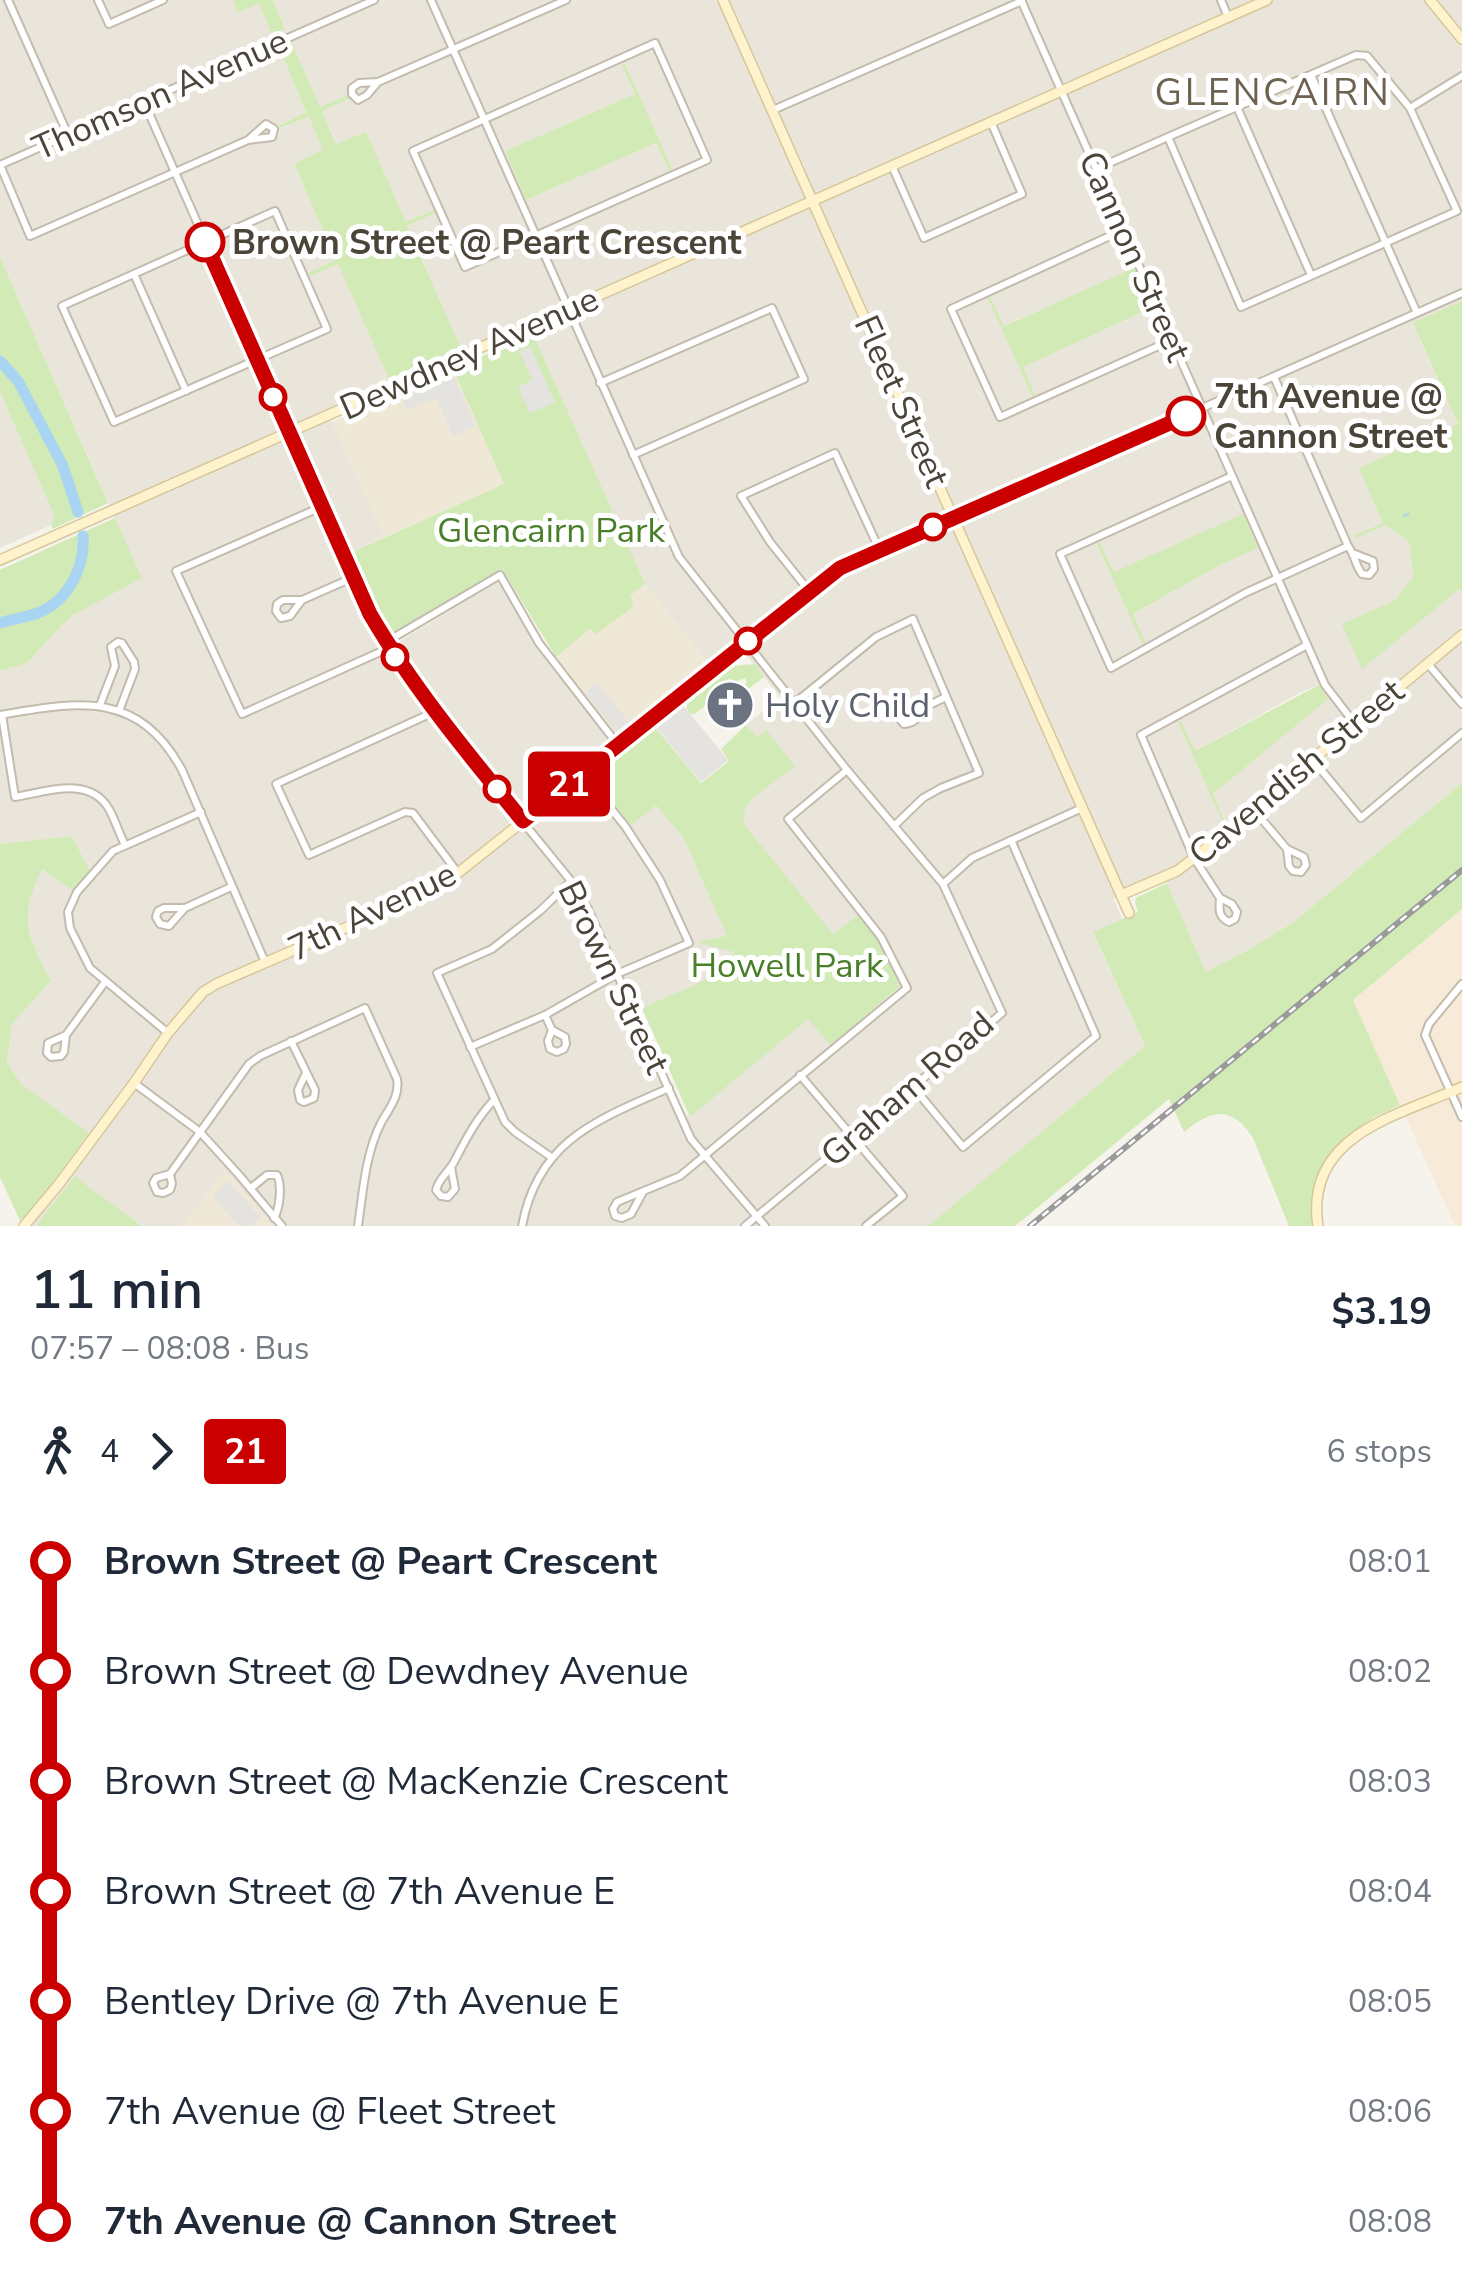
<!DOCTYPE html>
<meta charset="utf-8">
<style>
:root{--surface:#fff;--page:#f6f6f7;--text:#1f2937;--muted:#747a83}
body{margin:0;font-family:"Nunito Sans",sans-serif;background:var(--page);color:var(--text);height:100vh;display:flex;flex-direction:column;font-size:38px;white-space:nowrap}
*{box-sizing:border-box;margin:0}
p{font-size:32px;color:var(--muted)}
.icon{flex:none;width:55px;height:55px;fill:none;stroke:currentColor;stroke-width:2;stroke-linecap:round;stroke-linejoin:round}
.map{position:relative;height:1226px;overflow:hidden}
.panel{display:flex;flex-direction:column;background:var(--surface);flex:1}
.panel>*{flex:none}
.badge{padding:0 20px;border-radius:8px;font-size:35px;line-height:65px}
.map>.badge{position:absolute;translate:-50% -50%;box-shadow:0 0 0 5px #fff}
.legs{display:flex;align-items:center;gap:15px;height:110px;padding:0 30px;font-size:32px}
.legs p{margin-inline-start:auto}
.summary{display:flex;align-items:center;justify-content:space-between;height:170px;padding:0 30px}
h1{font-size:55px;font-weight:600;line-height:75px}
ul{padding:0 30px;list-style:none}
li{display:flex;align-items:center;gap:35px;height:110px;font-size:38px}
li i{display:grid;place-items:center;width:15px;height:100%;margin:0 12px;background:currentColor}
li i::after{content:'';width:25px;height:25px;margin:-12px;border:8px solid;border-radius:50%;background:var(--surface)}
li p{margin-inline-start:auto}
li:first-child i{background:linear-gradient(#0000 50%,currentColor 0)}
li:last-child i{background:linear-gradient(currentColor 50%,#0000 0)}
.map>svg:first-child{display:block}
.residential{fill:#eae5da;fill-rule:evenodd}
.commercial{fill:#f7ead8}
.education{fill:#efe8d6}
.green{fill:#d2eab5}
.parking{fill:#e5e3e0}
.lines{fill:none;stroke-linecap:round;stroke-linejoin:round}
.stream{stroke:#a9d4f2;stroke-width:2.5}
.river{stroke:#a9d4f2;stroke-width:11}
.street-casing{stroke:#c2bbae;stroke-width:10}
.secondary-casing{stroke:#d6c79b;stroke-width:12}
.street{stroke:#fff;stroke-width:6}
.secondary{stroke:#fff3cd;stroke-width:9}
.rail-casing{stroke:#9a9a9a;stroke-width:6}
.rail{stroke:#fff;stroke-width:2.5;stroke-dasharray:8;stroke-linecap:butt}
.line-1-casing{stroke:#fff;stroke-width:22}
.line-1{stroke:#ca0000;stroke-width:15}
.stop-1-dot{fill:#fff;stroke:#ca0000;stroke-width:5}
.labels{text-anchor:middle;stroke-width:10;stroke-linejoin:round;paint-order:stroke}
.street-label{font-size:35px;fill:#4b4439;stroke:#fff}
.stop-label{font-size:35px;font-weight:bold;fill:#4b4439;stroke:#fff;text-anchor:start}
.park-label{font-size:35px;fill:#4a7f2a;stroke:#fff}
.worship-label{font-size:35px;fill:#5b616d;stroke:#fff;text-anchor:start}
.neighbourhood-label{font-size:38px;letter-spacing:2.5px;fill:#6e6250;stroke:#fff}
</style>
<div class="map">
<svg width="1462" height="1226" viewBox="0 0 1462 1226">
<rect width="100%" height="100%" fill="#f6f3ec"/>
<g class="residential">
<path d="M0,0h233l6,12 20,-9 26,25 -12,-28h1157l25,30 5,-4 -25,-26h27v301l-49,23 45,100 -75,99 -29,14 2,1 30,-13 23,17 4,36 -19,23 65,-12 3,3v191l-167,138 -43,27 -46,24 -42,-96 -51,22 9,21 -29,14 52,113 -217,180h-656l-47,-56 -42,56h-41l-67,-49 -39,49h-12l69,-89 -71,-52 -15,-23 5,-38 39,-43 -18,-38 -7,-26 5,-24 11,-24 32,21 16,-19 -18,-35 -72,8v-173l27,-8 31,-34 15,-14 68,-38 -141,-320zM292,43l28,64 29,-10 -27,14 15,34 29,-12 40,90 29,-14 -28,16 57,130 66,-28 112,253 76,96 24,-19h6l32,40 -34,28 11,13 9,-7 28,35 -41,32 -8,10 -1,16 89,111 36,-5 29,50v9l-67,55 -22,-26 -126,102 -48,-108 91,-41 8,-20 -51,-114 -27,-33 -29,24 -47,-58 33,-27 -77,-99 -37,-63 -109,66 -47,-91 41,-19 -55,-122 64,-28 -55,-124 -28,13 -1,-3 28,-12 -43,-96 30,-15 -15,-33 -28,11 -2,-2 27,-14 -27,-63zM625,64l47,107 -2,1 -14,-29 -130,57 -21,-49 130,-57 -12,-29zM1134,269l17,40 -129,58 12,28 -2,1 -43,-99 14,29zM1100,544l13,28 145,-24 -40,18 -86,49 13,28 -1,2 -46,-100zM1319,685l8,14 -114,95 13,29 -2,2 -45,-102 16,28 106,-59z"/>
<path d="M0,392l55,125 -4,8 -51,23z"/>
</g>
<path class="commercial" d="M1462,909v317h-7l-102,-226z"/>
<g class="education">
<path d="M453,369l51,115 -120,53 -52,-115z"/>
<path d="M645,584l64,81 -90,73 -63,-81z"/>
<path d="M225,1170l47,56h-89z"/>
</g>
<g class="green">
<path d="M233,0h40l12,29 -13,5 -13,-30 -21,8z"/>
<path d="M292,43l28,64 28,-12 2,3 -28,13 14,33 30,-12 40,90 30,-13 1,3 -30,14 54,122 -72,31 -51,-115 -28,12 -2,-3 28,-13 -42,-96 29,-14 -14,-33 -29,11 -1,-2 27,-14 -27,-64z"/>
<path d="M625,64l48,107 -3,1 -14,-29 -130,57 -21,-49 130,-57 -13,-29z"/>
<path d="M0,257l108,246 -55,26 -2,-4 4,-8 -55,-125z"/>
<path d="M1134,268l18,40 -129,59 12,28 -3,1 -44,-98 2,-1 14,29z"/>
<path d="M1462,301v291l-3,-3 -97,80 -20,-45 52,-23 19,-24 -4,-35 -23,-17 -30,13 -3,-2 30,-13 -24,-55 99,-44 -45,-101z"/>
<path d="M533,334l112,250 -15,12 3,6 -1,6 -36,26 -6,-5 -34,28 -54,-88 -111,65 -14,-23 -25,-59 152,-68 -51,-115z"/>
<path d="M1243,514l15,34 -40,18 -85,48 13,30 -3,1 -46,-101 3,-1 14,29z"/>
<path d="M115,518l27,60 -69,37 -15,14 -31,34 -27,8v-101z"/>
<path d="M755,664l9,13 -20,15 -2,-2 5,-8 -2,-4 -10,4 -5,-4 -16,13 3,5 -22,18h-4l-4,-5v-8l44,-35z"/>
<path d="M1319,685l9,14 -115,95 13,30 -2,1 -46,-103 3,-1 14,30z"/>
<path d="M746,725l11,12 9,-7 29,36 -42,32 -8,10 -1,16 89,110 25,-19c16,21 36,46 41,72l-68,58 -23,-26 -118,98 -48,-109 84,-37 8,-19 -35,-9 1,-2 27,-5 -44,-99 -27,-32 -25,20 -37,-44 -1,-7 62,-47 46,56 28,-22 -8,-12z"/>
<path d="M1462,783v126l-109,91 47,105 -26,12 -19,14 -19,20 -22,55 -1,20h-24l-36,-88c-21,-33 -41,-29 -69,-6l-15,-33 -154,127h-87l217,-180 -52,-114 45,-20 -3,-9 1,-5 31,-15 39,89 46,-24 43,-27z"/>
<path d="M72,836l18,35 -16,20 -32,-22c-25,52 -14,64 9,112l-39,43 -5,38 15,23 67,48 -52,71 -17,17 -20,-44v-333z"/>
<path d="M75,1176l7,6 60,44h-106z"/>
</g>
<g class="parking">
<path d="M530,346l25,56 -25,11 -12,-26 14,-7 -13,-29z"/>
<path d="M451,370l25,56 -23,10 -17,-38 -29,12 -8,-17z"/>
<path d="M597,683l35,43 -12,10 -35,-43z"/>
<path d="M683,705l45,55 -27,22 -45,-55z"/>
<path d="M228,1181l32,36 -10,9h-11l-27,-30z"/>
</g>
<g class="lines">
<path class="stream" d="M1404,516l4,-2"/>
<g class="river">
<path d="M0,361l18,20 45,85 15,46"/>
<path d="M0,623c13,-4 27,-6 38,-10 31,-13 47,-46 45,-77"/>
</g>
<g class="street-casing">
<g id="street">
<path d="M8,0l60,135"/>
<path d="M98,0l11,24 54,-24"/>
<path d="M431,0l248,557 168,213 96,114 59,129 -257,213"/>
<path d="M1021,0l304,685 30,39"/>
<path d="M1221,0l7,17"/>
<path d="M655,43l52,117 -242,107 -52,-116z"/>
<path d="M1311,75l106,238"/>
<path d="M378,82l-11,13 -9,5 -6,-6v-6l7,-5 19,-1 188,-82"/>
<path d="M144,102l226,512c57,96 131,180 201,267l17,28 103,230 74,87"/>
<path d="M1237,107l74,168"/>
<path d="M1410,108l52,-32"/>
<path d="M773,110l249,-109"/>
<path d="M0,165l374,-165"/>
<path d="M0,165l30,71 218,-96 24,-3 2,-8 -8,-5 -18,16"/>
<path d="M892,166l32,72 98,-44 -31,-72"/>
<path d="M1096,169l72,-32 73,170 216,-96 -47,-103 -43,-52 -11,-1 -188,82"/>
<path d="M275,211l52,118 -213,93 -52,-116z"/>
<path d="M1123,230l-172,79 49,108 172,-77"/>
<path d="M134,274l52,117"/>
<path d="M1274,377l74,169c7,9 7,19 14,28l7,1 5,-6 -1,-8 -18,-7"/>
<path d="M600,383l172,-75 32,71 -171,76"/>
<path d="M1232,476l-172,78 51,114 134,-75 103,-47"/>
<path d="M321,507l-145,64 66,143 147,-66"/>
<path d="M954,518l508,-225"/>
<path d="M809,591l-39,-49 -29,-46 94,-43 45,98"/>
<path d="M302,600l-12,16 -9,2 -5,-7 1,-7 6,-4h19l50,-22"/>
<path d="M386,642l114,-67 39,68 79,102"/>
<path d="M1428,664l34,40"/>
<path d="M796,702l80,-65 37,-18 66,154 -38,15 -18,10 -29,28"/>
<path d="M100,705l15,-39 -4,-19 7,-5 4,1 12,19 1,7 -16,42"/>
<path d="M923,708c-5,10 -8,15 -19,16l-5,-6 1,-8 8,-4 15,2 23,-11"/>
<path d="M434,712l-158,72 33,71 96,-43 8,1 45,60"/>
<path d="M0,715c77,-13 138,-26 182,55l83,192"/>
<path d="M2,715l13,82c31,-5 74,-22 94,12 6,11 10,24 16,36"/>
<path d="M1313,760l48,58 101,-85"/>
<path d="M1253,809l34,40 17,8 2,8 -5,7 -8,-1 -4,-5 -2,-17"/>
<path d="M943,884l29,-26 110,-50"/>
<path d="M1220,898c-1,11 -2,19 9,24l6,-3 2,-7 -5,-8 -12,-6 -26,-40 -53,-123 166,-90"/>
<path d="M185,908h-21l-6,3 -2,6 4,7 9,2 16,-18 46,-21"/>
<path d="M1462,984l-33,40 -4,11 37,82"/>
<path d="M545,1015l7,15 13,7 1,7 -2,5 -7,3 -7,-3 -2,-8 4,-11"/>
<path d="M168,1033l-78,-65 -20,-40 -2,-16 9,-20 36,-41 88,-39"/>
<path d="M66,1035l-2,17 -3,4 -10,1 -4,-4 1,-10 18,-8 39,-53"/>
<path d="M291,1041l24,49 -1,8 -10,4 -4,-2 -2,-10 8,-17"/>
<path d="M470,1047l75,-32 72,-41 72,-31 -29,-63 -35,-54 -43,-53"/>
<path d="M800,1075l103,121 -37,30"/>
<path d="M134,1083l66,49 39,43 43,51"/>
<path d="M914,1088l49,59 133,-111 -85,-196"/>
<path d="M551,1157l-36,-25 -10,-10 -68,-149 55,-24 48,-38 31,-30"/>
<path d="M451,1167l4,22 -7,8 -7,-1 -5,-6c3,-12 12,-17 18,-28 12,-23 22,-43 40,-62"/>
<path d="M170,1174l79,-110 11,-8 105,-48 32,71c3,18 -8,29 -16,44 -16,32 -18,69 -23,103"/>
<path d="M170,1174l2,10 -2,6 -7,3 -6,-1 -4,-9 3,-5z"/>
<path d="M251,1188l16,-13h10c5,10 3,33 -3,43"/>
<path d="M643,1192l-12,22 -9,4 -7,-2 -2,-7 4,-7 63,-26 227,-188 -26,-51 -93,-118 59,-49"/>
<path d="M522,1226c16,-86 75,-106 147,-138"/>
</g>
</g>
<g class="secondary-casing">
<g id="secondary">
<path d="M723,0l406,913"/>
<path d="M1430,0l32,39"/>
<path d="M0,560l1267,-560"/>
<path d="M1121,895l56,-24 17,-13 268,-223"/>
<path d="M24,1226l35,-42 75,-101 34,-50 35,-41 13,-8 219,-95 23,-16 383,-305 113,-50"/>
<path d="M1318,1226c-14,-91 79,-110 144,-139"/>
</g>
</g>
<use href="#street" class="street"/>
<use href="#secondary" class="secondary"/>
<g class="rail-casing">
<path id="rail" d="M1030,1226l432,-356"/>
</g>
<use href="#rail" class="rail"/>
</g>
<g class="lines">
<g class="line-1-casing">
<path id="line-1" d="M205,242l165,372c44,75 98,140 153,207l317,-253 346,-152"/>
</g>
<use href="#line-1" class="line-1"/>
</g>
<defs>
<g id="church-disc" transform="scale(2.5)"><circle r="9.5" fill="#6b7280" stroke="#fff"/><path d="M-1.2-6h2.4v3.5h3.3v2.4h-3.3V6h-2.4V-.1h-3.3v-2.4h3.3Z" fill="#fff"/></g>
</defs>
<g fill-rule="evenodd">
<use href="#church-disc" x="730" y="705"/>
</g>
<g class="stop-1-dot">
<circle cx="205" cy="242" r="18"/>
<circle cx="273" cy="397" r="12"/>
<circle cx="1186" cy="416" r="18"/>
<circle cx="933" cy="527" r="12"/>
<circle cx="748" cy="641" r="12"/>
<circle cx="395" cy="657" r="12"/>
<circle cx="497" cy="789" r="12"/>
</g>
<g class="labels">
<g class="street-label">
<text transform="translate(160 94) rotate(-24)" y="12">Thomson Avenue</text>
<text transform="translate(1135 256) rotate(66)" y="12">Cannon Street</text>
<text transform="translate(469 353) rotate(-24)" y="12">Dewdney Avenue</text>
<text transform="translate(902 401) rotate(66)" y="12">Fleet Street</text>
<text transform="translate(1296 772) rotate(-40)" y="12">Cavendish Street</text>
<text transform="translate(372 911) rotate(-26)" y="12">7th Avenue</text>
<text transform="translate(614 977) rotate(64)" y="12">Brown Street</text>
<text transform="translate(907 1089) rotate(-41)" y="12">Graham Road</text>
</g>
<g class="stop-label">
<text x="232" y="254">Brown Street @ Peart Crescent</text>
<text x="1214" y="408">7th Avenue @<tspan x="1214" dy="40">Cannon Street</tspan></text>
</g>
<g class="park-label">
<text x="551" y="542">Glencairn Park</text>
<text x="787" y="977">Howell Park</text>
</g>
<g class="worship-label">
<text x="765" y="717">Holy Child</text>
</g>
<g class="neighbourhood-label">
<text x="1273" y="105">GLENCAIRN</text>
</g>
</g>
</svg>
<b class="badge" style="left:569px;top:784px;background:#ca0000;color:#fff">21</b>
</div>
<section class="panel">
<div class="summary"><div><h1>11 min</h1><p>07:57 – 08:08 · Bus</p></div><b>$3.19</b></div>
<div class="legs"><svg class="icon" aria-label="walk" viewBox="0 0 24 24"><circle cx="13" cy="4" r="2"/><path d="M13 8l-2 6 4 7M11 14l-3 7M7 12l3-4h3l4 4"/></svg>4<svg class="icon" aria-label="forward" viewBox="0 0 24 24"><path d="M9 5l7 7-7 7"/></svg><b class="badge" style="background:#ca0000;color:#fff">21</b><p>6 stops</p></div>
<ul>
<li><i style="color:#ca0000"></i><b>Brown Street @ Peart Crescent</b><p>08:01</p></li>
<li><i style="color:#ca0000"></i><span>Brown Street @ Dewdney Avenue</span><p>08:02</p></li>
<li><i style="color:#ca0000"></i><span>Brown Street @ MacKenzie Crescent</span><p>08:03</p></li>
<li><i style="color:#ca0000"></i><span>Brown Street @ 7th Avenue E</span><p>08:04</p></li>
<li><i style="color:#ca0000"></i><span>Bentley Drive @ 7th Avenue E</span><p>08:05</p></li>
<li><i style="color:#ca0000"></i><span>7th Avenue @ Fleet Street</span><p>08:06</p></li>
<li><i style="color:#ca0000"></i><b>7th Avenue @ Cannon Street</b><p>08:08</p></li>
</ul>
</section>
